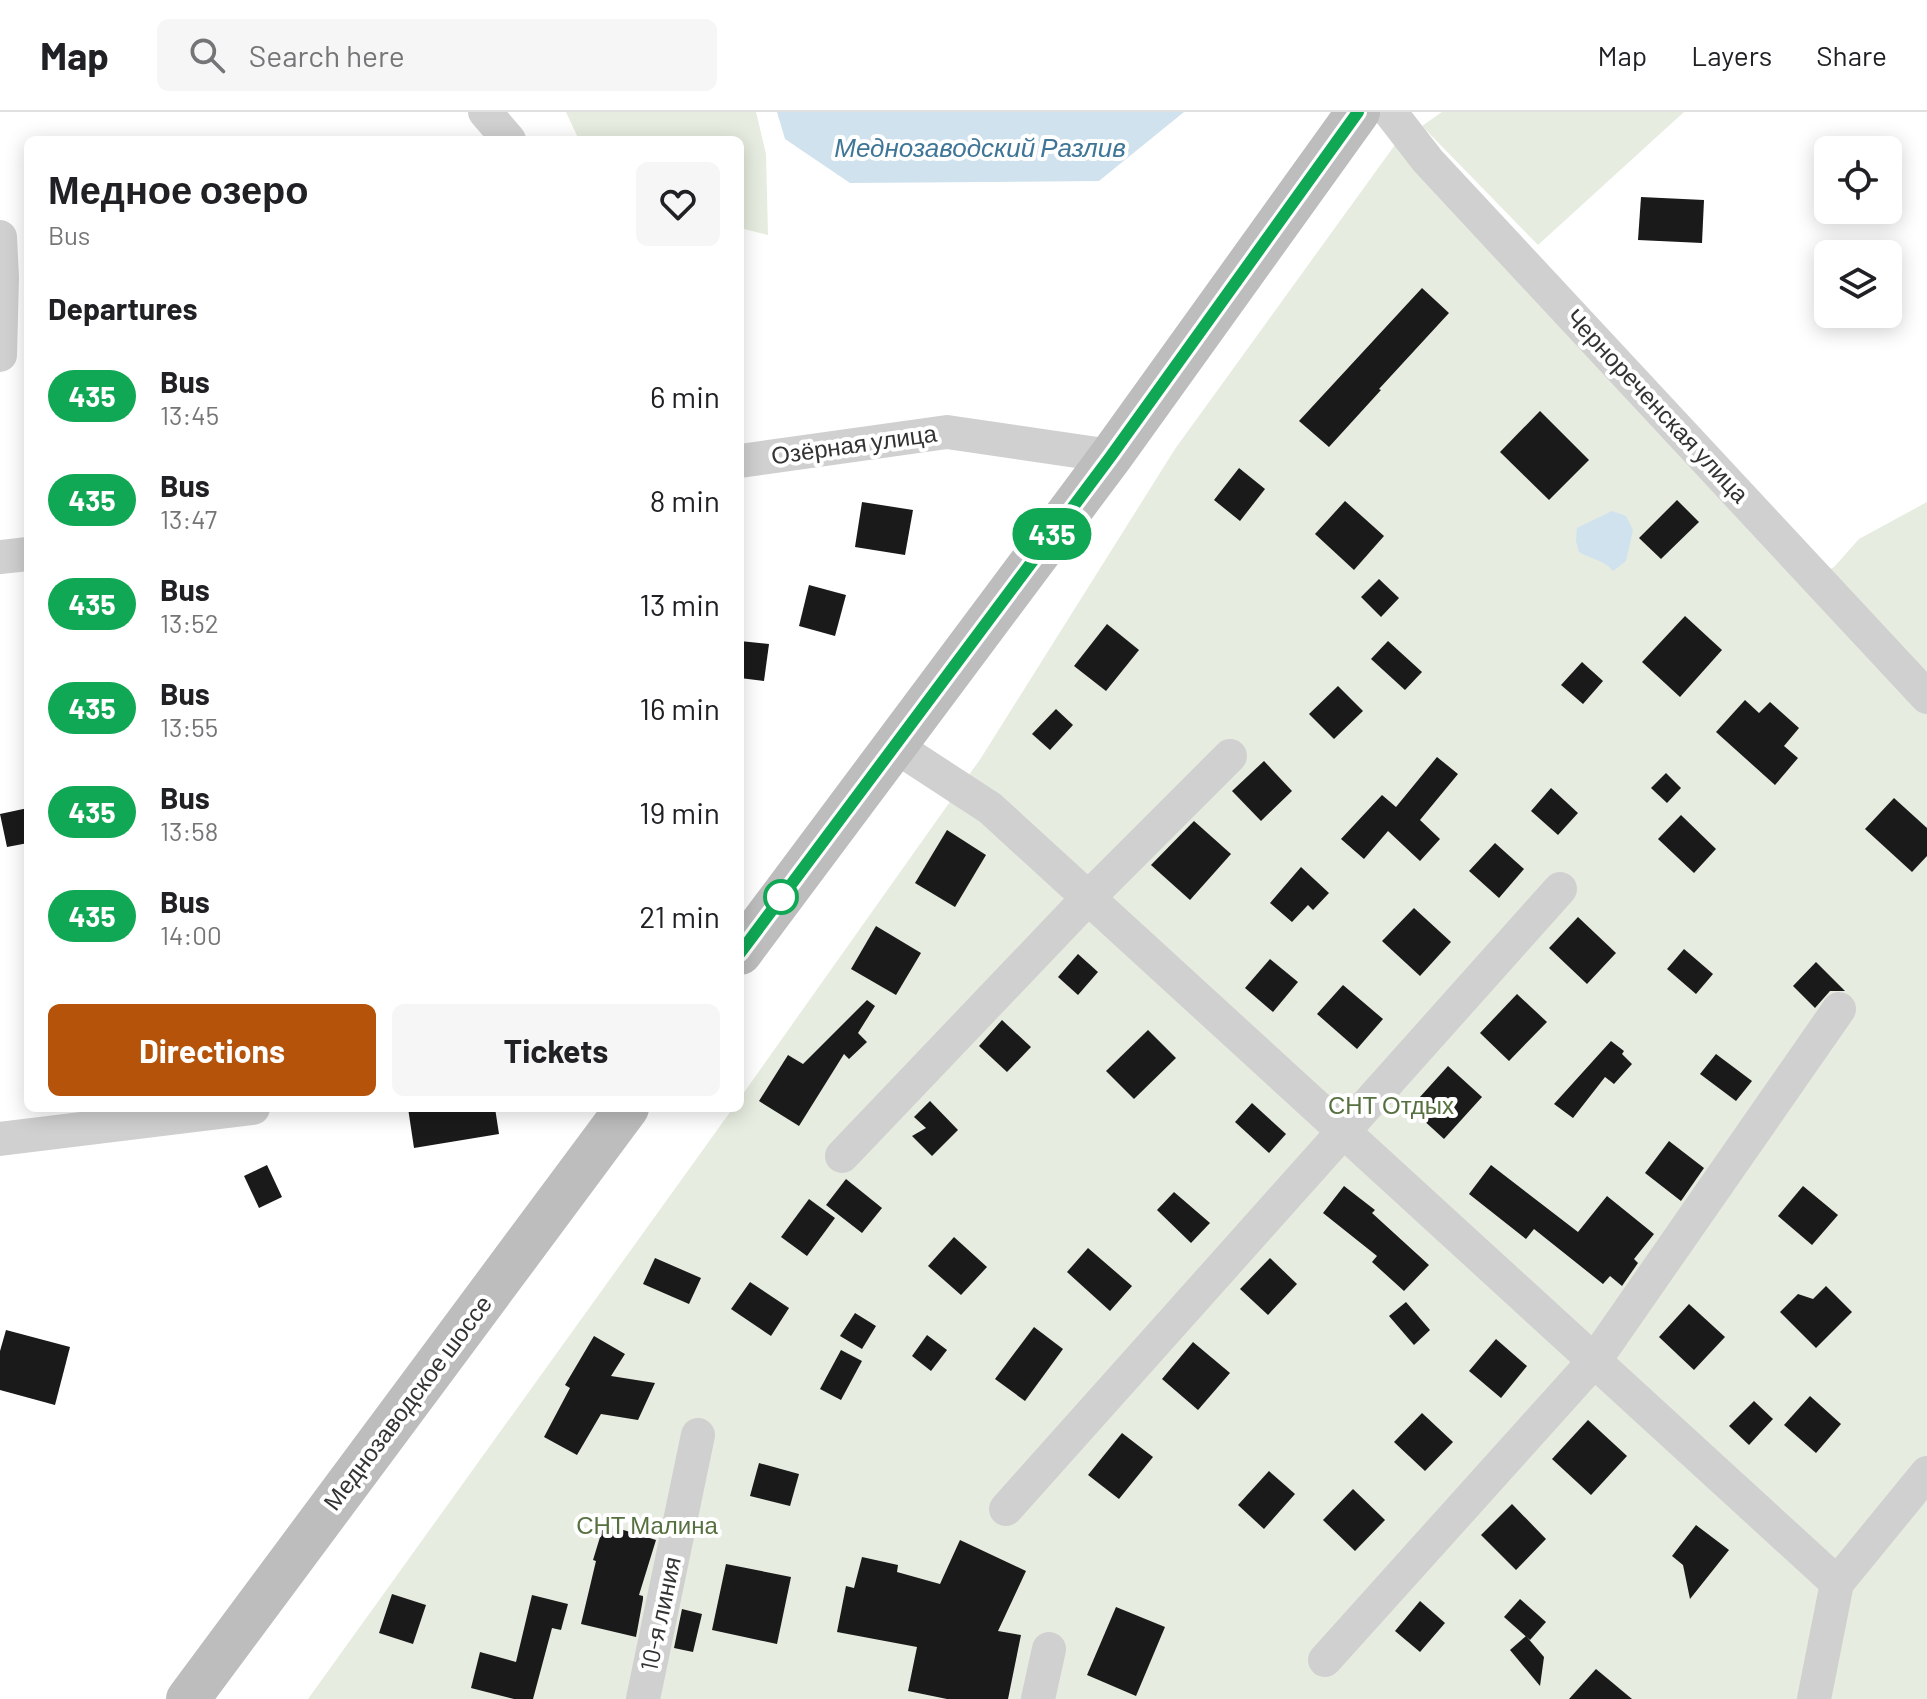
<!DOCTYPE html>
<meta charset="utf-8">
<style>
:root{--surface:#fff;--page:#f6f6f6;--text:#202124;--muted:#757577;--line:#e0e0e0;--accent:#b45309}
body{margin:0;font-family:Barlow,sans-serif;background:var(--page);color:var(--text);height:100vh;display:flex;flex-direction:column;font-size:30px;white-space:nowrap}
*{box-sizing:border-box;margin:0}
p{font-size:26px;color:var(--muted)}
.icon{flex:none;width:44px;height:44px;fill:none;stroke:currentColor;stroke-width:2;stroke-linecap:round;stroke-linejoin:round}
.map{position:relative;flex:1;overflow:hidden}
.details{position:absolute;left:24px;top:24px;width:720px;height:976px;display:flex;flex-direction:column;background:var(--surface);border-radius:12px;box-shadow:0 4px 20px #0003}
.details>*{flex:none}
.badge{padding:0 16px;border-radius:26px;font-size:28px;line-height:52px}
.fabs{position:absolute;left:1814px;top:24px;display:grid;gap:16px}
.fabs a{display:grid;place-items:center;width:88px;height:88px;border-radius:12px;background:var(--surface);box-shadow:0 4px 20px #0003;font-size:40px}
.map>.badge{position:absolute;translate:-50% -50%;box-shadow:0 0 0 4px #fff}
h2{padding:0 24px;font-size:30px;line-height:72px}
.round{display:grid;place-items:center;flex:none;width:84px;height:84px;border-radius:12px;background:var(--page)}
.headline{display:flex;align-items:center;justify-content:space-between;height:136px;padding:0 24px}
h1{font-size:38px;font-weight:700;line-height:60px}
.cta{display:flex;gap:16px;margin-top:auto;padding:16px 24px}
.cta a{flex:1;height:92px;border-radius:12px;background:var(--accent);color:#fff;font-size:32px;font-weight:700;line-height:92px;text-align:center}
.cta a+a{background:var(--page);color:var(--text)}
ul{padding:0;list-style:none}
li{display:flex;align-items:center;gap:24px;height:104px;padding:0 24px}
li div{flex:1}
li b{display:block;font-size:30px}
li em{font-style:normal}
li .badge{min-width:88px;font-weight:700;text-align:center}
header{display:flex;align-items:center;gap:48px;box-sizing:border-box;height:112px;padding:0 40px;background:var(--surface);border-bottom:2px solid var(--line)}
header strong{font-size:38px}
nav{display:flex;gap:44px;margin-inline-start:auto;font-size:28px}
.search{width:560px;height:72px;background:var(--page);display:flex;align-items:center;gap:20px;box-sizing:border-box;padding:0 28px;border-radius:12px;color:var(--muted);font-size:30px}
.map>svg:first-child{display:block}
.green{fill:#e6ecdf}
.water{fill:#cfe2ee}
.building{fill:#1a1a1a}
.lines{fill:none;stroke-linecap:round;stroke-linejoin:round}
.minor{stroke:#d0d0d0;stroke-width:34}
.secondary{stroke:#bdbdbd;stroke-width:44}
.line-casing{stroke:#fff;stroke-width:18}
.line{stroke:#10a855;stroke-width:12}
.stop-dot{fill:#fff;stroke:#10a855;stroke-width:4}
.labels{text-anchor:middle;stroke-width:8;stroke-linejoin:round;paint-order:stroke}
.street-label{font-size:24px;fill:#333;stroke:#fff}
.park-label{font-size:24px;fill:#56703f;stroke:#fff}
.water-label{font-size:26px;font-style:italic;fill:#3f7597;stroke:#fff}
</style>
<header>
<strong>Map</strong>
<div class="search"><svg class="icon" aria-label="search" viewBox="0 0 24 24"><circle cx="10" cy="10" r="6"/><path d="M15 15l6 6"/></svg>Search here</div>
<nav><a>Map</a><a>Layers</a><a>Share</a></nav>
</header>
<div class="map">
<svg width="1927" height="1587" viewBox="0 0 1927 1587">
<rect width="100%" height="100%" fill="#fff"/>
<g class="green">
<path d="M566,0h190l10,42 2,81 -28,-7v-88h-161z"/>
<path d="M1442,0h242l-146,133 -116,-119z"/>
<path d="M1405,19l411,446 18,-10 25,-28 68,-37v1197h-1619l425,-591h7v-10l241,-340 194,-309z"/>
</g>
<g class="water">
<path d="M777,0h407l-85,69 -249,2 -65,-44z"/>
<path d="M1612,399l14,5 7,14 -7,31 -13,10c-9,-11 -22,-12 -34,-19l-3,-11 1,-13z"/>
</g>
<g class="building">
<path d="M1641,85l63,3 -2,43 -64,-3z"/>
<path d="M1422,176l27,25 -70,76 2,1 -52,57 -30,-26z"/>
<path d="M1540,299l49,49 -40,40 -49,-48z"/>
<path d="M1239,356l26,21 -25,32 -26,-21z"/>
<path d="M1677,388l22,22 -38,37 -22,-21z"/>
<path d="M1345,389l39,35 -30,34 -39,-36z"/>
<path d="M862,390l51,8 -8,45 -50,-8z"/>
<path d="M1379,467l20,19 -18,19 -20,-20z"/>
<path d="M809,473l37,10 -11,41 -36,-10z"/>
<path d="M1685,504l37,34 -42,47 -38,-35z"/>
<path d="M1107,512l32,26 -33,41 -32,-25z"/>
<path d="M740,529l29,3 -5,37 -24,-3z"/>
<path d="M1388,529l34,31 -17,18 -34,-31z"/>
<path d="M1582,550l21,19 -20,23 -22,-19z"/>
<path d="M1338,574l25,25 -29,28 -25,-25z"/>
<path d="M1745,588l14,13 11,-11 29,26 -15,18 14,12 -23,27 -59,-53z"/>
<path d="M1056,597l17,16 -23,25 -18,-16z"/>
<path d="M1437,645l21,17 -38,46 20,19 -20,22 -32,-30 -24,28 -23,-20 41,-44 14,12z"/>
<path d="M1264,649l28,30 -31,30 -29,-30z"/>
<path d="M1666,661l15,15 -14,15 -16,-15z"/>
<path d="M1551,676l27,25 -20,22 -27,-24z"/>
<path d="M1894,686l33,30v28l-15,16 -47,-43z"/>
<path d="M28,696v35l-21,4 -7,-33z"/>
<path d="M1681,703l35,34 -22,24 -36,-34z"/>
<path d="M1194,709l37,33 -41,46 -39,-35z"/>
<path d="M947,718l39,25 -31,52 -40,-24z"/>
<path d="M1495,731l29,26 -25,29 -30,-27z"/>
<path d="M1301,755l28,26 -16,17 -5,-5 -16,17 -22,-19z"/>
<path d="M1414,796l37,34 -31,34 -38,-35z"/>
<path d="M1578,805l38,36 -29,31 -38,-36z"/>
<path d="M876,814l45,27 -25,42 -45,-26z"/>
<path d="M1684,837l29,25 -17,20 -29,-25z"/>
<path d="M1078,842l20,18 -20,23 -20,-18z"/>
<path d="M1270,847l28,23 -25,30 -28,-24z"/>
<path d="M1816,850l29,29h-15l-15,17 -22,-22z"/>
<path d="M1343,873l40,34 -26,30 -40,-35z"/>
<path d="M1517,882l30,28 -38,39 -29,-28z"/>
<path d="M867,888l8,6 -17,27 9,9 -18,17 -5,-5 -45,72 -40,-25 29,-46 15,9z"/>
<path d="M1002,908l29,27 -24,25 -28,-26z"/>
<path d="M1148,918l28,28 -42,41 -28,-28z"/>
<path d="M1611,929l13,10 -2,3 10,10 -18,20 -9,-7 -32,41 -19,-14z"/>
<path d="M1716,942l36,27 -16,20 -36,-27z"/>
<path d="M1448,954l34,31 -38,42 -34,-31z"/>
<path d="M930,989l28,29 -26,26 -20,-20 14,-8 -12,-11z"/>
<path d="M1252,991l34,31 -17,19 -34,-31z"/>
<path d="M408,996h87l4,26 -85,14z"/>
<path d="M1669,1029l35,27 -23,33 -36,-28z"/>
<path d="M267,1053l15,32 -23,11 -15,-32z"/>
<path d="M1491,1053l87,67 29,-36 47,38 -20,25 4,4 -16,23 -12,-10 -7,8 -69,-55 -8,10 -57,-45z"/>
<path d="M846,1067l36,29 -20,25 -36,-28z"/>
<path d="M1344,1074l31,24 -3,3 57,52 -25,26 -32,-29 5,-6 -54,-43z"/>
<path d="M1803,1074l35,29 -26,30 -34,-29z"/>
<path d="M1174,1080l36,31 -19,20 -34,-33z"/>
<path d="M809,1087l26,19 -28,38 -26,-19z"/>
<path d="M954,1125l33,30 -26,28 -33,-29z"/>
<path d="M1088,1136l44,38 -22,25 -43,-39z"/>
<path d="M655,1146l46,20 -12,26 -46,-20z"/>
<path d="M1270,1146l27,26 -29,31 -28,-26z"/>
<path d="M750,1170l39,26 -18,28 -40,-27z"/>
<path d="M1826,1174l26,26 -36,36 -36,-36 18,-18 15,5z"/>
<path d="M1406,1190l24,28 -16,15 -25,-29z"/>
<path d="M1689,1192l36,33 -31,33 -35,-33z"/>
<path d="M855,1201l21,13 -14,23 -22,-13z"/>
<path d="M1034,1215l29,22 -38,52 -30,-22z"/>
<path d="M6,1218l64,17 -15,58 -55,-15v-39z"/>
<path d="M927,1223l20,15 -16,21 -19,-15z"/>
<path d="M594,1224l31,18 -14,22 44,7 -17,37 -37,-6 -24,41 -33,-18 26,-49 -5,-3z"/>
<path d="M1496,1227l31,27 -26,32 -32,-27z"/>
<path d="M1193,1230l37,31 -32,37 -36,-31z"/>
<path d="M841,1238l21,11 -21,39 -21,-11z"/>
<path d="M1810,1284l31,28 -25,29 -32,-28z"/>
<path d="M1754,1289l19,18 -24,26 -20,-19z"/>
<path d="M1422,1301l31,29 -28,29 -31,-29z"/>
<path d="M1588,1308l39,36 -36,39 -39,-36z"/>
<path d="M1122,1321l31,24 -34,42 -31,-24z"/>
<path d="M759,1351l40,11 -9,32 -40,-10z"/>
<path d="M1269,1359l26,23 -31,35 -26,-24z"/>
<path d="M1353,1377l32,31 -30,31 -32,-31z"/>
<path d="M1512,1392l34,35 -30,31 -35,-35z"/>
<path d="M604,1412l52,16 -17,55 4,1v3l-7,38 -55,-13 15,-63 -3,-1z"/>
<path d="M1696,1413l33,25 -39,49 -7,-34 -11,-9z"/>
<path d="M960,1428l66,31 -28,60 23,4 -13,64h-61l-39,-8 9,-44 -80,-15 9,-46 8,2 8,-31 36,8 -1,7 43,12z"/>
<path d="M726,1452l65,13 -14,67 -65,-14z"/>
<path d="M392,1482l34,11 -13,39 -34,-11z"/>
<path d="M532,1483l36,9 -7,26 -9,-2 -19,71h-19l-43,-11 9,-36 36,10z"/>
<path d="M1520,1487l26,23 -16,18 -26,-23z"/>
<path d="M1420,1489l25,22 -25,29 -25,-21z"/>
<path d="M1116,1495l49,20 -29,69 -49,-21z"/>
<path d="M682,1497l20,5 -9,38 -19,-4z"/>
<path d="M1526,1524l18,21 -4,29 -30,-36z"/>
<path d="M1596,1557l36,30h-63z"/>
</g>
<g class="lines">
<g class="minor">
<path d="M485,0l24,28"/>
<path d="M1390,0l38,49 499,536"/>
<path d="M0,125l2,40 -2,78"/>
<path d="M740,349l207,-29 164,24"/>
<path d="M0,445l28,-3"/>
<path d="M895,634l95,62 847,775"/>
<path d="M0,1027l253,-31"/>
<path d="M842,1044l246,-258 142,-142"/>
<path d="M1006,1397l554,-620"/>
<path d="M1325,1548l270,-300 244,-351"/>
<path d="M643,1587l55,-264"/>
<path d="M1038,1587l11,-50"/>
<path d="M1814,1587l23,-116 90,-110"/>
</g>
<g class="secondary">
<path d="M740,841l371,-497 247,-344"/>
<path d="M188,1587l439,-591"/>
</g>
</g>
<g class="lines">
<g class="line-casing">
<path id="line" d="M740,841l371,-497 247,-344"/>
</g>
<use href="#line" class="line"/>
</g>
<circle class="stop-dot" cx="781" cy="785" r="16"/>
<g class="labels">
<g class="street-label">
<text transform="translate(1657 294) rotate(47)" y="8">Чернореченская улица</text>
<text transform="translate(854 333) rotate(-8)" y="8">Озёрная улица</text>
<text transform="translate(408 1291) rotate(-53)" y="8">Меднозаводское шоссе</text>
<text transform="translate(661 1502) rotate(-78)" y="8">10-я линия</text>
</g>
<g class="park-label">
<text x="1391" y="1002">СНТ Отдых</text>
<text x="647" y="1422">СНТ Малина</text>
</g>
<g class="water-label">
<text x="980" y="45">Меднозаводский Разлив</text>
</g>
</g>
</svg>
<div class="fabs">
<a><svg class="icon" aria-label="locate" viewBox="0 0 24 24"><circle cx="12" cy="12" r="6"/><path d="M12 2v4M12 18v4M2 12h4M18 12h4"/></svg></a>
<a><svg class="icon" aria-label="layers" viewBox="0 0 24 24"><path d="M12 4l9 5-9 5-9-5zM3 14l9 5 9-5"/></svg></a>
</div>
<b class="badge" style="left:1052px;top:422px;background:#10a855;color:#fff">435</b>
<section class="details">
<div class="headline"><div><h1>Медное озеро</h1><p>Bus</p></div><a class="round"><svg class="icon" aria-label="heart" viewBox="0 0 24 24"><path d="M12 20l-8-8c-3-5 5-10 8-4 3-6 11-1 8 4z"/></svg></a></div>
<h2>Departures</h2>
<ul>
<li><span class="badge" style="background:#10a855;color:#fff">435</span><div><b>Bus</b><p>13:45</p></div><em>6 min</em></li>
<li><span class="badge" style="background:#10a855;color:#fff">435</span><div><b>Bus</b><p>13:47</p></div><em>8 min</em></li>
<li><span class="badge" style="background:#10a855;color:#fff">435</span><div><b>Bus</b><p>13:52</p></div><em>13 min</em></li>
<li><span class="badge" style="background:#10a855;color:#fff">435</span><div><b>Bus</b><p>13:55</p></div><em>16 min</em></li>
<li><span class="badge" style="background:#10a855;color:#fff">435</span><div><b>Bus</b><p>13:58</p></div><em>19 min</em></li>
<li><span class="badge" style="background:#10a855;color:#fff">435</span><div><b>Bus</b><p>14:00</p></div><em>21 min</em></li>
</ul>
<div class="cta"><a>Directions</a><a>Tickets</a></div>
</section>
</div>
